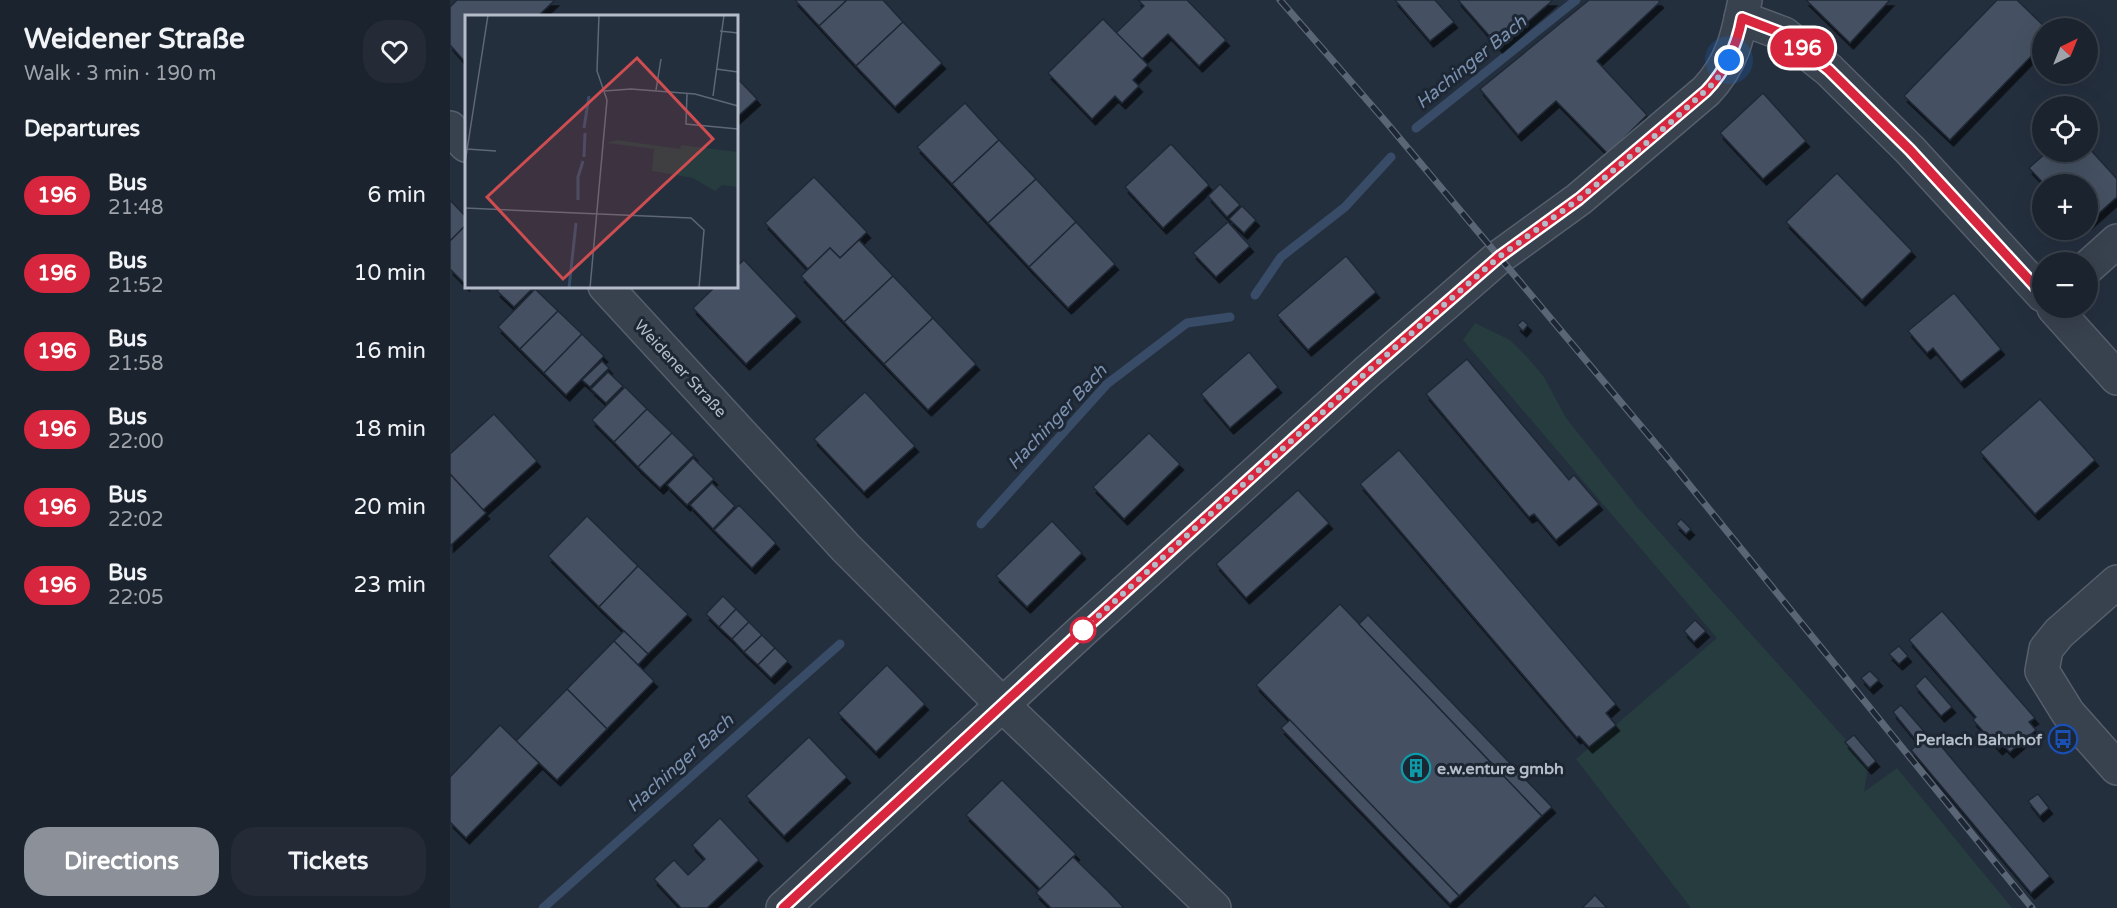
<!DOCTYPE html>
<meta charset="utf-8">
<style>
:root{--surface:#1b232e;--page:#242b36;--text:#f1f3f6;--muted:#a0a4aa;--line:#39404a;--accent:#8c9099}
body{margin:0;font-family:"Varela Round",sans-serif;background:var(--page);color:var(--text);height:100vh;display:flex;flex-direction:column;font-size:22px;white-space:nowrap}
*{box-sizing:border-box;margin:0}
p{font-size:20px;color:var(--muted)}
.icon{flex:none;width:33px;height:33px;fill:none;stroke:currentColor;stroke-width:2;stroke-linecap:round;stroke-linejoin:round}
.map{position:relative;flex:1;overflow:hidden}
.side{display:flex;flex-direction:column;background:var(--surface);width:450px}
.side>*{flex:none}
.badge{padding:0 12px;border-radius:20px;font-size:21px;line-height:39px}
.needle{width:39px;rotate:43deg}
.tools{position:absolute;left:1582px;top:18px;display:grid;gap:12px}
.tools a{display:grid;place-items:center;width:66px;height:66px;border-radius:50%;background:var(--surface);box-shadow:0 6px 24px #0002,0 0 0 2px var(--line);font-size:30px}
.you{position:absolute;width:30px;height:30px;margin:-15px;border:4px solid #fff;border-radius:50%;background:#1a73e8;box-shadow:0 0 0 9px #1a73e833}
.map>.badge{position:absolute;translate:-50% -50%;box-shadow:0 0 0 3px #fff}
h2{padding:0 24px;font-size:22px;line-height:54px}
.round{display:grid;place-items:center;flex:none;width:63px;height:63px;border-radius:24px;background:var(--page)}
.overview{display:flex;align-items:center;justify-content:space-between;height:102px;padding:0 24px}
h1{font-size:28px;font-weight:800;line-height:45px}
.action{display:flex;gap:12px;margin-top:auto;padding:12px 24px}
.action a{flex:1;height:69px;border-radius:24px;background:var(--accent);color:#fff;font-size:24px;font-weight:800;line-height:69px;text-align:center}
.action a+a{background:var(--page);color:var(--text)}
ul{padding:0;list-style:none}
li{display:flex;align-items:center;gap:18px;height:78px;padding:0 24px}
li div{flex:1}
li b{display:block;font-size:22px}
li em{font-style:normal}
li .badge{min-width:66px;font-weight:700;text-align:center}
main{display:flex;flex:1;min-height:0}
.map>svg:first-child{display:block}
.green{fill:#263c3f}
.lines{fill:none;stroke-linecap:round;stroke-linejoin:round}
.stream{stroke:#394c67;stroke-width:9}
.building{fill:#455162;stroke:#1f2835;stroke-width:1.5;filter:url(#shadow)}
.street-casing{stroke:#565f6c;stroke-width:36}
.street{stroke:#38414e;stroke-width:33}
.rail-casing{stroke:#5a6575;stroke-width:7}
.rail{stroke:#1d2633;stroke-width:4.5;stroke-dasharray:14;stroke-linecap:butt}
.line-casing{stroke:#fff;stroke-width:14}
.line{stroke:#d7263d;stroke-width:9}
.walk{stroke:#b4bcc9;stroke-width:6;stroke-dasharray:0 10.8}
.stop-dot{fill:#fff;stroke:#d7263d;stroke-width:3}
.labels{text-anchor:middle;stroke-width:6;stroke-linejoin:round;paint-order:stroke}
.street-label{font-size:16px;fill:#b4bcc9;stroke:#1d2633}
.poi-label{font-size:16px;font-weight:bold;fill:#b4bcc9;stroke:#1d2633;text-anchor:end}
.water-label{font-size:18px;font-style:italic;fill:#7c92b1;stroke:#1d2633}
.inset-river{fill:none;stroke:#394c67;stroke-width:3}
.inset-road{fill:none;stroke:#5e6776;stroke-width:1.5}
.view{fill:#ce4d50;fill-opacity:0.15;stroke:#ce4d50;stroke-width:3}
.inset-edge{fill:none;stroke:#b4bcc9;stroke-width:3}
</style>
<main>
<section class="side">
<div class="overview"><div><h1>Weidener Straße</h1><p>Walk · 3 min · 190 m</p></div><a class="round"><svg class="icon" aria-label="heart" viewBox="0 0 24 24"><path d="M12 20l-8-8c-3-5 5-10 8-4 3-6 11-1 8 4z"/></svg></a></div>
<h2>Departures</h2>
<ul>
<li><span class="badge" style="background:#d7263d;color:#fff">196</span><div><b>Bus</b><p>21:48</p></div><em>6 min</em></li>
<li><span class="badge" style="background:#d7263d;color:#fff">196</span><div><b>Bus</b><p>21:52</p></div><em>10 min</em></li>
<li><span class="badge" style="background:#d7263d;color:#fff">196</span><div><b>Bus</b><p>21:58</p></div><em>16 min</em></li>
<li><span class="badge" style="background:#d7263d;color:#fff">196</span><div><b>Bus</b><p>22:00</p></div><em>18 min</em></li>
<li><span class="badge" style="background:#d7263d;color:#fff">196</span><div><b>Bus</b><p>22:02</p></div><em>20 min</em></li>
<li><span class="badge" style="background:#d7263d;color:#fff">196</span><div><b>Bus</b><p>22:05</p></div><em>23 min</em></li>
</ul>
<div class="action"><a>Directions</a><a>Tickets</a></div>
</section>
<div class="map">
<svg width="1667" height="908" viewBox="0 0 1667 908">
<defs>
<filter id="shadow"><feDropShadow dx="3.5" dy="6" stdDeviation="0" flood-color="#0009"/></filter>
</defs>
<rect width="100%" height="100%" fill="#242f3e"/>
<path class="green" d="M1025,323l35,17 17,17 17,20 22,41 72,90 209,233 -1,2 22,25 -4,24 33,-24 115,140h-321l-115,-149 141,-121 -254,-298z"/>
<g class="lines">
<g class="stream">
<path d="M966,128l160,-128"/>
<path d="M805,295l26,-38 64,-50 46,-50"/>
<path d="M531,524l126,-140 80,-61 43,-6"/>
<path d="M93,908l297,-264"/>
</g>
</g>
<g class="building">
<path d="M7,0h98l-17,16h-72v47l-16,-18v-38z"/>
<path d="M345,0h52l-28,26z"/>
<path d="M397,0h36l20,22 -47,44 -37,-40z"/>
<path d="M688,0h49l39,40 -27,26 -31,-32 -26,25 -26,-26 28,-27z"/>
<path d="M945,0h40l19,22 -24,19z"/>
<path d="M1008,0h95l-54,47z"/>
<path d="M1139,0h69l2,2 -63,59 50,54 -39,39 -52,-53 -38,34 -38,-46z"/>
<path d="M1356,0h84l-40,43z"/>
<path d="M1547,0h20l29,28h-3v16l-93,96 -46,-44z"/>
<path d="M653,19l45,46 -15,15 6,6 -17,17 -7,-7 -23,23 -44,-46z"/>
<path d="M453,22l39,41 -47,44 -39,-41z"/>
<path d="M286,77l21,22 -21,19z"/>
<path d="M1313,93l43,48 -43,38 -43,-46z"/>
<path d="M515,103l34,37 -47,44 -35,-37z"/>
<path d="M549,140l37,39 -48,44 -36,-39z"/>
<path d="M721,144l38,41 -46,43 -38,-41z"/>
<path d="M1638,147l29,32v18l-29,26v-39h-44l-15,-16 18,-16h41z"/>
<path d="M1387,173l75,78 -50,49 -76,-78z"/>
<path d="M364,177l53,55 -27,26 -10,-10 -22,21 -43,-46z"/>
<path d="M586,179l40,43 -47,45 -41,-44z"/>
<path d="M770,184l20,21 -13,12 -19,-21z"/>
<path d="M0,200l16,17v8l-16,16z"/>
<path d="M792,206l14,14 -12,13 -15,-14z"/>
<path d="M626,222l39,42 -47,44 -39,-41z"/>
<path d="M778,222l22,24 -34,31 -23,-24z"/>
<path d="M16,225v60l-16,-16v-28z"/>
<path d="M409,240l34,36 -49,46 -43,-46 29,-28 10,10z"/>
<path d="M896,256l30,36 -68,58 -31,-35z"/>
<path d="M294,260l53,56 -51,48 -53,-56 23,-22h20v-19z"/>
<path d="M443,276l40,42 -49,46 -40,-42z"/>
<path d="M52,286h27l3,3 -18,18 -17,-16z"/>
<path d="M85,289l23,22 -38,38 -22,-22z"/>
<path d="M1504,293l47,56 -40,33 -28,-34 -6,5 -19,-22z"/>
<path d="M108,311l24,23 -38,39 -24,-24z"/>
<path d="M483,318l43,46 -48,46 -44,-46z"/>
<path d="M1073,320l5,5 -5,6 -6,-6z"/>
<path d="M132,334l22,22 -38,39 -22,-22z"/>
<path d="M799,352l29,35 -48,41 -29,-34z"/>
<path d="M1017,359l102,121 5,-5 25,29 -43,36 -22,-26 -5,3 -103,-123z"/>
<path d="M152,361l7,7 -19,19 -8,-7z"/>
<path d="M158,372l15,14 -17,17 -15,-14z"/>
<path d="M175,387l22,22 -33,33 -22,-22z"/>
<path d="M415,392l50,54 -51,46 -50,-53z"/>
<path d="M1590,399l55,61 -60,54 -55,-62z"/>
<path d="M197,409l25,24 -34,34 -24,-25z"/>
<path d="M44,414l43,47 -54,49 -33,-36v-20z"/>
<path d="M222,433l22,22 -34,33 -22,-21z"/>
<path d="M699,433l31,31 -56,55 -31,-32z"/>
<path d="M949,450l217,254 -10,9 10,12 -27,22 -10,-11 -2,2 -217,-254z"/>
<path d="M243,458l21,21 -27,26 -20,-20z"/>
<path d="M0,474l36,39 -36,33z"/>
<path d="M262,483l23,23 -22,23 -23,-24z"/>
<path d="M848,490l31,33 -83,75 -30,-34z"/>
<path d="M289,505l37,38 -24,25 -38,-38z"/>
<path d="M137,516l51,50 -39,41 -51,-51z"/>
<path d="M1231,519l10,10 -5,5 -10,-10z"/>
<path d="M602,521l30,32 -55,54 -31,-31z"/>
<path d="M188,566l50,48 -40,40 -49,-47z"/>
<path d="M273,596l13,13 -17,18 -13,-13z"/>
<path d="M890,604l202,212 -83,80 -203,-211z"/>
<path d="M286,609l13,13 -17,17 -13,-12z"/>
<path d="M1492,611l93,107 -6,4 7,8 -26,22 -7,-7 -4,4 -26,-29 3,-3 -67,-77z"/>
<path d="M918,615l184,192 -10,9 -183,-192z"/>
<path d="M1245,620l11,11 -12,11 -10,-11z"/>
<path d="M299,622l13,13 -18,17 -12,-13z"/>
<path d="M174,631l24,23 -10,11 -24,-24z"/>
<path d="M312,635l13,13 -17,17 -14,-13z"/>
<path d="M164,641l40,40 -47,48 -40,-40z"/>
<path d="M1449,646l9,10 -9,8 -10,-10z"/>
<path d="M325,648l13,13 -17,17 -13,-13z"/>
<path d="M437,665l38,39 -49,48 -38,-39z"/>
<path d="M1420,671l9,9 -9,8 -9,-10z"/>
<path d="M1475,676l27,31 -11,9 -26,-30z"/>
<path d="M117,689l40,40 -50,51 -41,-39z"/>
<path d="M1451,705l27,31 -9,8 -26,-32z"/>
<path d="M840,720l169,176 -9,8 -169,-176z"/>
<path d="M50,725l39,38 -73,75 -16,-16v-45z"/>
<path d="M1481,734l119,142 -19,17 -120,-143z"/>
<path d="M1404,735l22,26 -8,7 -23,-26z"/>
<path d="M359,737l38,40 -63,59 -38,-40z"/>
<path d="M552,780l74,74 -36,35 -74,-74z"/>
<path d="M1588,794l11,14 -9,8 -12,-15z"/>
<path d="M270,818l39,42 -52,48h-26l-27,-29 20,-19 14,15 17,-16 -13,-14z"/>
<path d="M623,857l35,34 16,17h-73l-15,-15z"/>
<path d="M1145,895l12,13h-25z"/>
</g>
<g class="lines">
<g class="street-casing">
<g id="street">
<path d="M1291,18l43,16 45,36 81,80 133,145"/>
<path d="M0,128l16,17"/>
<path d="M1638,267l29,-26"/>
<path d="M155,286l241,262 171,171 197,189"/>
<path d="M1604,308l63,70"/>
<path d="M1667,582l-58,51 -13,16 -4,22 26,42 49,55"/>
<path d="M333,908l300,-278 284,-258 132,-115 80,-58 127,-108c26,-27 32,-55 39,-91"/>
</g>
</g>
<use href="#street" class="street"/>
<g class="rail-casing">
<path id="rail" d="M830,0l106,122 280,334 366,452"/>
</g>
<use href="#rail" class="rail"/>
</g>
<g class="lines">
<g class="line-casing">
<path id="line" d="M333,908l300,-278 284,-258 132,-115 80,-58 127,-108c20,-21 31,-45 36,-73l42,16 45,36 81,80 133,145"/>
</g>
<use href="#line" class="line"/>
<path class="walk" d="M633,630l284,-258 132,-115 80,-58 90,-75 47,-43 13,-21"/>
</g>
<defs>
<g id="bus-ring" transform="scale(1.5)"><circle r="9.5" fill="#1d2633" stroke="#1a4fb4" stroke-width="1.5"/><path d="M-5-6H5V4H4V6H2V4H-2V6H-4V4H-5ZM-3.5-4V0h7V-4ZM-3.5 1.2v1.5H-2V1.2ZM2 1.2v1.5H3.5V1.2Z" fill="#1a4fb4"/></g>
<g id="building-ring" transform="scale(1.5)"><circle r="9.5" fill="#1d2633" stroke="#0f9aa8" stroke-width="1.5"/><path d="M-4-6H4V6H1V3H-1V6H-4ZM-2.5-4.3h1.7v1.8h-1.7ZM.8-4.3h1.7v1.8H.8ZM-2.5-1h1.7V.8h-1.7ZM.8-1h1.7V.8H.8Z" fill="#0f9aa8"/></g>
</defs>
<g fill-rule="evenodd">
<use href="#bus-ring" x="1613" y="739"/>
<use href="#building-ring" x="966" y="768"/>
</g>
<circle class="stop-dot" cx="633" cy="630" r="12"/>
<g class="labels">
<g class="street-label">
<text transform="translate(231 368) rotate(47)" y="6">Weidener Straße</text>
</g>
<g class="poi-label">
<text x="1592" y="745">Perlach Bahnhof</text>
<text x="987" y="774" text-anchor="start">e.w.enture gmbh</text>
</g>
<g class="water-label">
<text transform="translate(1021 62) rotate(-39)" y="6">Hachinger Bach</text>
<text transform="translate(607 417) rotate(-47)" y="6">Hachinger Bach</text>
<text transform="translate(230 763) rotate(-42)" y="6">Hachinger Bach</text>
</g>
</g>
<g transform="translate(15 15)">
<rect width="273" height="273" fill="#242f3e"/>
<path d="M152,125l63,9 1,-4 57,7v35l-16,-2 -7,6 -22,-13 -41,-7 2,-22 -48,-6z" fill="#263c3f"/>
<path class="inset-river" d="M119,113l5,-32M119,142l1,-24M113,185v-23l5,-16M104,273l7,-65"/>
<path class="inset-road" d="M255,16l18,2M251,54l22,3M191,75l5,-31M139,76l27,-2 64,5 43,12M222,78l-1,31 52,5M248,81l11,-81M2,134l29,2M0,148l23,-148M0,193l226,10 13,12 -5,58M125,273l17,-188 -10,-29 2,-56"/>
<path class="view" d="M172,43l76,81 -150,140 -76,-82z"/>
<rect width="273" height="273" class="inset-edge"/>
</g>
</svg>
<div class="tools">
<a><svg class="needle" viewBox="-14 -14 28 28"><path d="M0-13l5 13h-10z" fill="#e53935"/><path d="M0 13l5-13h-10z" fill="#a0a4aa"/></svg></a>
<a><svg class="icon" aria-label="locate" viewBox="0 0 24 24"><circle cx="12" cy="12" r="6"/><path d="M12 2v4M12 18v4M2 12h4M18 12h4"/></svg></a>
<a>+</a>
<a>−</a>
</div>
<div class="you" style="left:1279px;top:60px"></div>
<b class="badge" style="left:1352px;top:48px;background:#d7263d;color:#fff">196</b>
</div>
</main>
